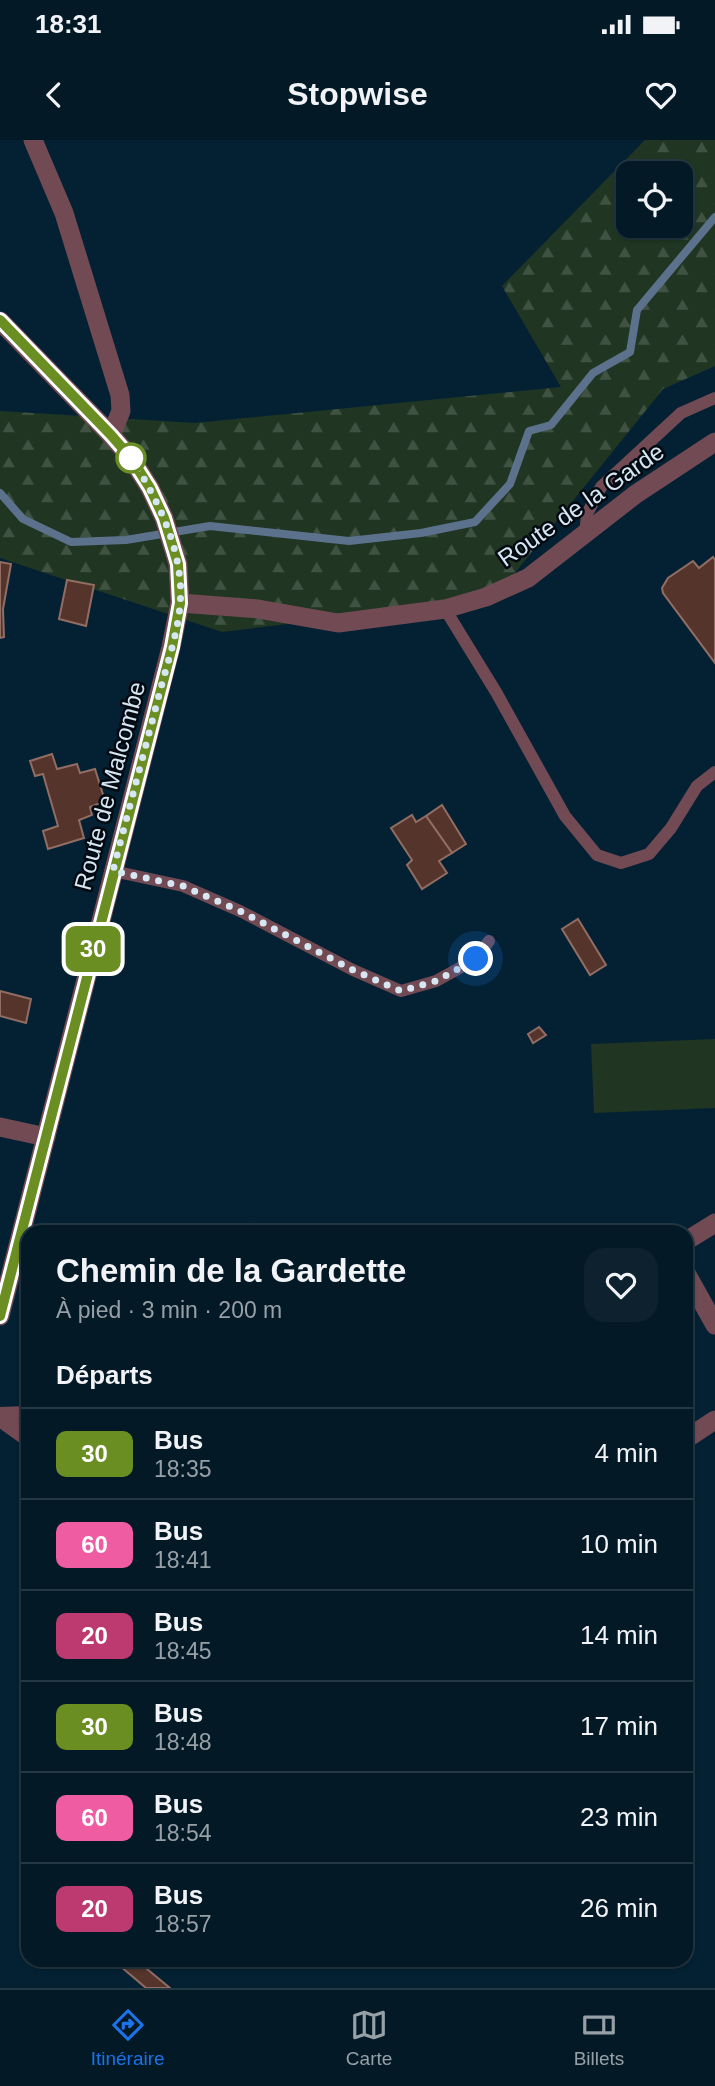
<!DOCTYPE html>
<html lang="fr">
<meta charset="utf-8">
<style>
:root{--surface:#031926;--page:#0d222e;--text:#f1f3f6;--muted:#97a0a7;--line:#243843;--accent:#1a73e8}
body{margin:0;font-family:Helvetica,sans-serif;background:var(--page);color:var(--text);height:100vh;display:flex;flex-direction:column;font-size:26px;white-space:nowrap}
*{box-sizing:border-box;margin:0}
p{font-size:23px;color:var(--muted)}
.icon{flex:none;width:38px;height:38px;fill:none;stroke:currentColor;stroke-width:2;stroke-linecap:round;stroke-linejoin:round}
.map{position:relative;flex:1;overflow:hidden}
.details{position:absolute;left:21px;top:1085px;width:672px;height:742px;display:flex;flex-direction:column;background:var(--surface);border-radius:21px;box-shadow:0 2px 5px #0004,0 0 0 2px var(--line)}
.details>*{flex:none}
.badge{padding:0 14px;border-radius:10px;font-size:24px;line-height:46px}
.controls{position:absolute;left:616px;top:21px;display:grid;gap:14px}
.controls a{display:grid;place-items:center;width:77px;height:77px;border-radius:14px;background:var(--surface);box-shadow:0 2px 5px #0004,0 0 0 2px var(--line);font-size:35px}
.you{position:absolute;width:35px;height:35px;margin:-18px;border:5px solid #fff;border-radius:50%;background:#1a73e8;box-shadow:0 0 0 10px #1a73e833}
.map>.badge{position:absolute;translate:-50% -50%;box-shadow:0 0 0 4px #fff}
h2{padding:0 35px;font-size:26px;line-height:63px}
.round{display:grid;place-items:center;flex:none;width:74px;height:74px;border-radius:21px;background:var(--page)}
.overview{display:flex;align-items:center;justify-content:space-between;height:119px;padding:0 35px}
h1{font-size:33px;font-weight:700;line-height:52px}
ul{padding:0;list-style:none}
li{display:flex;align-items:center;gap:21px;height:91px;padding:0 35px;border-top:2px solid var(--line)}
li div{flex:1}
li b{display:block;font-size:26px}
li em{font-style:normal}
li .badge{min-width:77px;font-weight:700;text-align:center}
.status{display:flex;justify-content:space-between;align-items:center;height:49px;padding:0 35px;background:var(--surface);direction:ltr}
.status svg{height:19px;fill:currentColor}
header{display:flex;justify-content:space-between;align-items:center;height:91px;padding:0 35px;background:var(--surface);font-size:32px;font-weight:700}
.dock{display:flex;justify-content:space-around;align-items:center;height:98px;border-top:2px solid var(--line);background:var(--surface);font-size:19px;color:var(--muted)}
.dock a{display:grid;justify-items:center;gap:4px}
.dock .selected{color:var(--accent)}
.map>svg:first-child{display:block}
.forest{fill:url(#forest-firs);fill-rule:evenodd}
.garden{fill:#203622}
.lines{fill:none;stroke-linecap:round;stroke-linejoin:round}
.stream{stroke:#5c718c;stroke-width:8}
.building{fill:#54342b;stroke:#916d63;stroke-width:2}
.service{stroke:#724a54;stroke-width:12}
.minor{stroke:#724a54;stroke-width:19}
.line-casing{stroke:#fff;stroke-width:16}
.line{stroke:#6b8e23;stroke-width:10}
.walk{stroke:#d6e7f3;stroke-width:7;stroke-dasharray:0 12.6}
.stop-dot{fill:#fff;stroke:#6b8e23;stroke-width:3.5}
.labels{text-anchor:middle;stroke-width:5;stroke-linejoin:round;paint-order:stroke}
.street-label{font-size:24px;fill:#d6e7f3;stroke:#020911}
</style>
<div class="status"><b>18:31</b><svg viewBox="0 0 49 12"><path d="M0 12V9h3v3zM5 12V6h3v6zM10 12V3h3v9zM15 12V0h3v12zM26 1h20v11H26zM47 4h2v5h-2z"/></svg></div>
<header><svg class="icon" aria-label="back" viewBox="0 0 24 24"><path d="M15 5l-7 7 7 7"/></svg>Stopwise<svg class="icon" aria-label="heart" viewBox="0 0 24 24"><path d="M12 20l-8-8c-3-5 5-10 8-4 3-6 11-1 8 4z"/></svg></header>
<div class="map">
<svg width="715" height="1848" viewBox="0 0 715 1848">
<defs>
<pattern id="forest-firs" width="22" height="20" patternUnits="userSpaceOnUse" patternTransform="scale(1.75)"><rect width="22" height="20" fill="#203622"/><path d="M5 1l3.5 6h-7zM16 11l3.5 6h-7z" fill="#405343"/></pattern>
</defs>
<rect width="100%" height="100%" fill="#042133"/>
<path class="forest" d="M645,0h70v226l-52,23 -169,210 -272,33 -222,-74v-147l195,12 366,-36 -59,-101zM628,33h53v53h-53z"/>
<path class="garden" d="M715,899v69l-121,5 -3,-69z"/>
<g class="lines">
<path class="stream" d="M0,353l23,26 48,23 55,-2 84,-14 139,15 72,-8 54,-11 35,-38 19,-53 22,-6 42,-52 37,-21 7,-42 78,-93"/>
</g>
<g class="building">
<path d="M713,417l2,3v103l-52,-70 -1,-5 6,-10 25,-17 6,7z"/>
<path d="M0,422l11,2 -8,45 1,28 -4,1z"/>
<path d="M67,440l27,5 -8,41 -27,-7z"/>
<path d="M52,614l5,15 20,-5 3,9 15,-4 10,32 -15,6 2,8 -13,5 5,18 -36,11 -5,-18 15,-5 -15,-52 -8,2 -5,-15z"/>
<path d="M442,665l24,39 -14,9 -26,-37z"/>
<path d="M412,675l4,7 10,-6 26,37 -13,8 8,12 -25,16 -15,-24 5,-5 -21,-32z"/>
<path d="M578,779l28,46 -16,10 -28,-46z"/>
<path d="M0,851l31,8 -5,24 -26,-7z"/>
<path d="M539,887l7,8 -13,8 -5,-9z"/>
<path d="M249,1084l2,8h-34z"/>
<path d="M113,1820h23l34,28h-24z"/>
</g>
<g class="lines">
<g class="service">
<path d="M585,395l2,-21 14,-27 80,-74 34,-15"/>
<path d="M445,469l51,83 69,124 32,39 24,8 28,-9 22,-26 26,-42 18,-14"/>
<path d="M113,731l70,15 57,25 113,59 48,21 35,-10 40,-22 13,-18"/>
<path d="M0,1273l28,-1"/>
</g>
<g class="minor">
<path d="M33,0l31,73 56,182 1,16 -10,24"/>
<path d="M0,181l111,114 20,23 19,30 14,30 14,46 2,39 -9,44 -171,669"/>
<path d="M180,463l78,6 80,14 107,-14 41,-12 42,-19 108,-84 79,-52"/>
<path d="M0,987l46,10"/>
<path d="M686,1101l29,-18"/>
<path d="M686,1133l29,52"/>
<path d="M0,1277l28,20"/>
<path d="M686,1299l29,-19"/>
</g>
</g>
<g class="lines">
<g class="line-casing">
<path id="line" d="M0,180l111,115 20,23 19,30 14,30 14,46 2,39 -8,44 -172,669"/>
</g>
<use href="#line" class="line"/>
<path class="walk" d="M131,318c23,35 45,78 49,122 4,38 -12,79 -21,115 -15,58 -31,117 -46,176l70,15 57,25 113,59 48,21 35,-10 40,-22"/>
</g>
<circle class="stop-dot" cx="131" cy="318" r="14"/>
<g class="labels">
<g class="street-label">
<text transform="translate(581 365) rotate(-35)" y="8">Route de la Garde</text>
<text transform="translate(110 646) rotate(-75)" y="8">Route de Malcombe</text>
</g>
</g>
</svg>
<div class="controls">
<a><svg class="icon" aria-label="locate" viewBox="0 0 24 24"><circle cx="12" cy="12" r="6"/><path d="M12 2v4M12 18v4M2 12h4M18 12h4"/></svg></a>
</div>
<div class="you" style="left:476px;top:819px"></div>
<b class="badge" style="left:93px;top:809px;background:#6b8e23;color:#fff">30</b>
<section class="details">
<div class="overview"><div><h1>Chemin de la Gardette</h1><p>À pied · 3 min · 200 m</p></div><a class="round"><svg class="icon" aria-label="heart" viewBox="0 0 24 24"><path d="M12 20l-8-8c-3-5 5-10 8-4 3-6 11-1 8 4z"/></svg></a></div>
<h2>Départs</h2>
<ul>
<li><span class="badge" style="background:#6b8e23;color:#fff">30</span><div><b>Bus</b><p>18:35</p></div><em>4 min</em></li>
<li><span class="badge" style="background:#f05ca2;color:#fff">60</span><div><b>Bus</b><p>18:41</p></div><em>10 min</em></li>
<li><span class="badge" style="background:#bc3a70;color:#fff">20</span><div><b>Bus</b><p>18:45</p></div><em>14 min</em></li>
<li><span class="badge" style="background:#6b8e23;color:#fff">30</span><div><b>Bus</b><p>18:48</p></div><em>17 min</em></li>
<li><span class="badge" style="background:#f05ca2;color:#fff">60</span><div><b>Bus</b><p>18:54</p></div><em>23 min</em></li>
<li><span class="badge" style="background:#bc3a70;color:#fff">20</span><div><b>Bus</b><p>18:57</p></div><em>26 min</em></li>
</ul>
</section>
</div>
<nav class="dock">
<a class="selected"><svg class="icon" aria-label="directions" viewBox="0 0 24 24"><path d="M12 3l9 9-9 9-9-9zM9 14v-3h6M13 9l2 2-2 2"/></svg>Itinéraire</a>
<a><svg class="icon" aria-label="map" viewBox="0 0 24 24"><path d="M3 6l6-2 6 2 6-2v14l-6 2-6-2-6 2zM9 4v14M15 6v14"/></svg>Carte</a>
<a><svg class="icon" aria-label="tickets" viewBox="0 0 24 24"><path d="M3 7h18v10H3zM15 7v10"/></svg>Billets</a>
</nav>
